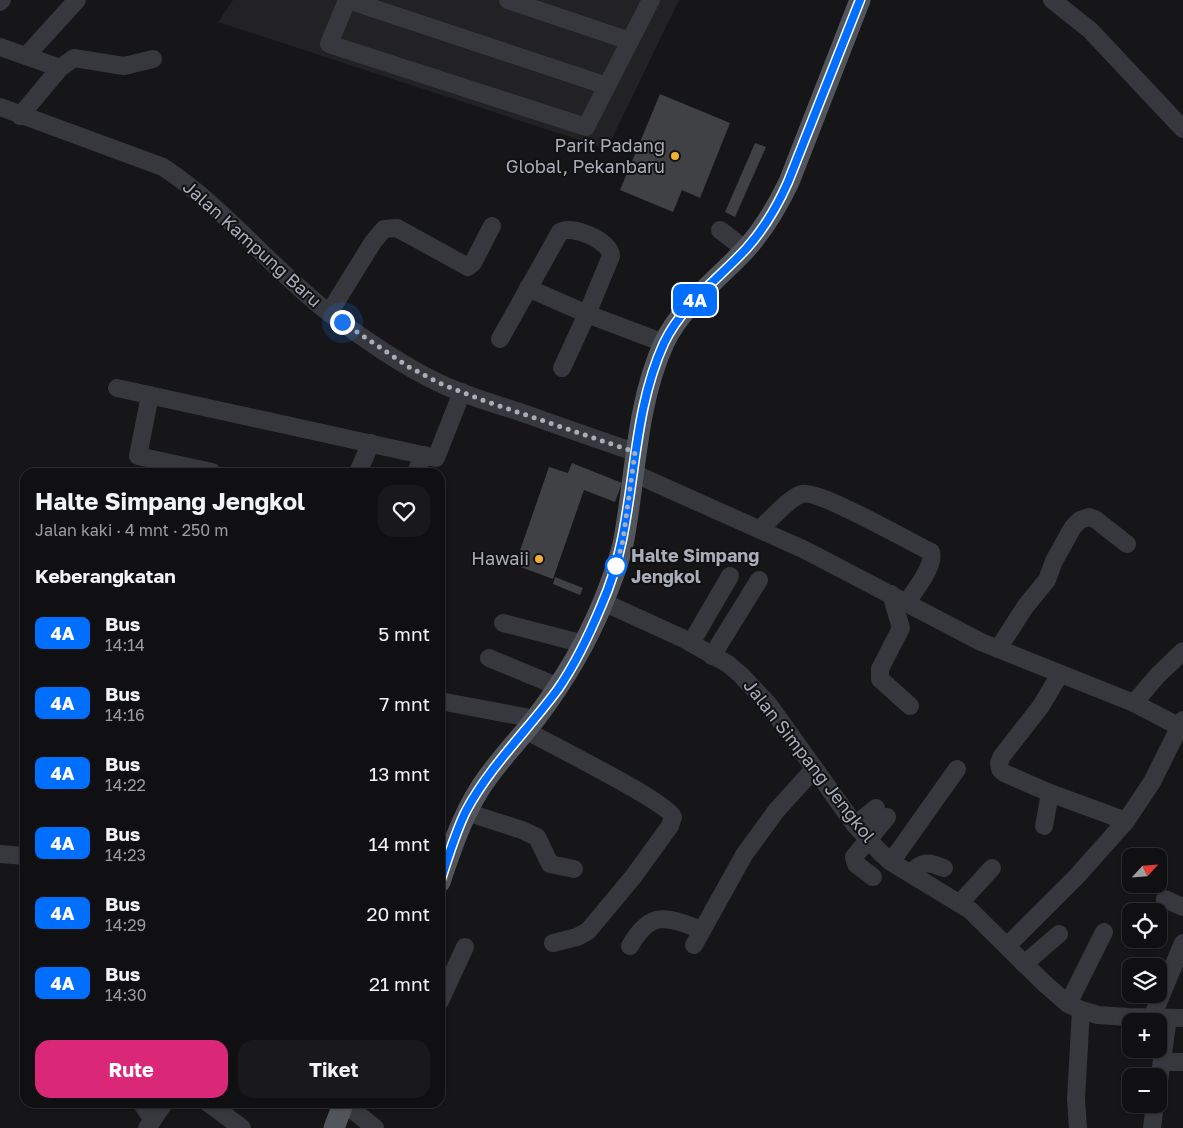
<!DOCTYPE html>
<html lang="id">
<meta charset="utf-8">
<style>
:root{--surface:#101012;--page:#19191b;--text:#f1f3f6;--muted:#9c9d9f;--line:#303032;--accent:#db2777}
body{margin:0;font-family:"Golos Text",sans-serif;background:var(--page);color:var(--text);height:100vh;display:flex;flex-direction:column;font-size:19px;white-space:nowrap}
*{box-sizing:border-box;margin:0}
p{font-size:16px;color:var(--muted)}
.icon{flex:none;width:28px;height:28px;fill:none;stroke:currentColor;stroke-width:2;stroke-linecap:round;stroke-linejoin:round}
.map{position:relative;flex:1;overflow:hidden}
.details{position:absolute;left:20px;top:468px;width:425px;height:640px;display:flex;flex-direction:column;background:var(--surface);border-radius:15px;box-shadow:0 1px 4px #0004,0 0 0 1px var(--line)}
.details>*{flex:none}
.badge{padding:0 10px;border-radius:8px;font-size:18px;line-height:32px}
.needle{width:32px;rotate:64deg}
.tools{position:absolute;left:1122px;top:848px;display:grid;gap:10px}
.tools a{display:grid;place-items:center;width:45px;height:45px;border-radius:10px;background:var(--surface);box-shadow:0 1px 4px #0004,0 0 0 1px var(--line);font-size:25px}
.you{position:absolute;width:25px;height:25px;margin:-12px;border:4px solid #fff;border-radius:50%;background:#1a73e8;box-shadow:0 0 0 8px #1a73e833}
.map>.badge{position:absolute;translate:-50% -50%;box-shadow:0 0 0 2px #fff}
h2{padding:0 15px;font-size:19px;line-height:45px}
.round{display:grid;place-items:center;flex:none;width:52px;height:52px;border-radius:15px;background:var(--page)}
.summary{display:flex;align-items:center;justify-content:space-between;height:85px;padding:0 15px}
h1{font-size:24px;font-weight:700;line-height:38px}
.action{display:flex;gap:10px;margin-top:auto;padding:10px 15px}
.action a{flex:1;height:58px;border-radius:15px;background:var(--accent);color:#fff;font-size:20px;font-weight:700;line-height:58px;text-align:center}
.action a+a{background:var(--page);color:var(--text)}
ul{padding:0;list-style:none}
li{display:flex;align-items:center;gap:15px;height:70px;padding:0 15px}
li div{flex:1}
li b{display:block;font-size:19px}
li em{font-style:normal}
li .badge{min-width:55px;font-weight:700;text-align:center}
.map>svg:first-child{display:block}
.built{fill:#222225}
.building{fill:#404145}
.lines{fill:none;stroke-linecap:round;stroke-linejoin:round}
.minor{stroke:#37383d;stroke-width:18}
.major{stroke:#53555c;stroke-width:21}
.line-casing{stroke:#fff;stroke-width:11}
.line{stroke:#006eff;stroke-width:8}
.walk{stroke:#a8adb8;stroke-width:5;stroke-dasharray:0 9}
.poi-dot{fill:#f2b134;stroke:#111113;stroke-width:2}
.stop-dot{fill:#fff;stroke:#006eff;stroke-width:2.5}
.labels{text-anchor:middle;stroke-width:4;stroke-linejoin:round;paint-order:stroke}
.poi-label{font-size:18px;fill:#a8adb8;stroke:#111113;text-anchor:end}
.street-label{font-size:18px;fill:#a8adb8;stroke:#111113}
.stop-label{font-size:18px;font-weight:bold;fill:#a8adb8;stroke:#111113;text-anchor:start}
</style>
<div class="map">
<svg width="1183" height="1128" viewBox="0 0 1183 1128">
<rect width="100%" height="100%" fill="#161618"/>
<path class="built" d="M233,0h446l-72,149 -389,-127z"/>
<g class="building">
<path d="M660,94l70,29 -30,75 -18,-8 -9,22 -53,-22z"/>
<path d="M755,143l11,4 -31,70 -10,-5z"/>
<path d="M572,463l50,20 -7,19 -31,-12 -31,89 -38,-14 34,-98 19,6z"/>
<path d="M555,577l28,11 -3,7 -27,-11z"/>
</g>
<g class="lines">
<g class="minor">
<path d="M347,0l-18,44 257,83 65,-127"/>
<path d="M348,0l259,86"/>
<path d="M508,0l122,41"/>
<path d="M1052,0l38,30 93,99"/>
<path d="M0,2l2,-2"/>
<path d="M0,47l26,9 51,-56"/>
<path d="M26,56l34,12"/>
<path d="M0,107l163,60c61,40 107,100 165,145 31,24 75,54 111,71 25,12 52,20 78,28 40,14 79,28 118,41"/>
<path d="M20,116l40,-48 14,-10 50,8 29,-7"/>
<path d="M720,230l26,20"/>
<path d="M528,288l59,26 77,29"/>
<path d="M329,313l44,-71 11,-13 13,-1 71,39 5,-4 19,-37"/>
<path d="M500,339l60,-107c12,-8 51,9 51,24l-24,58 -25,54"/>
<path d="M117,388l319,70 26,-66"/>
<path d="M150,395l-12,61 74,16"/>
<path d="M358,472l13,-29"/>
<path d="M416,472l8,-17"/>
<path d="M633,473l172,77 176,92 153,61 44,23"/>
<path d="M760,529c10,-9 30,-32 42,-35 16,-5 108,48 129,58 4,14 -16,38 -24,50"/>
<path d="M891,594l10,34 -21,41v10l30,27"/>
<path d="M603,602l79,36 46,26 13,11 28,30 86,120 24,26 12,11 79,48 74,73 24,21 13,6 17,5 30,2 55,1"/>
<path d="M503,623l81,21"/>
<path d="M691,643l39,-67"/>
<path d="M998,649l27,-42 22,-27 7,-19 19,-34 7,-7 9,-3 6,2 32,25"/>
<path d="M712,656l47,-76"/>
<path d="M489,658l70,29"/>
<path d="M1060,674l-19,32 -39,50 -3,7 1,6 4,4 46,20 76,28"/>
<path d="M440,701l95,18"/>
<path d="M1134,703l24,-28 25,-24"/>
<path d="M525,730c23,13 141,71 148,87l-3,9 -37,51 -45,54 -11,6 -24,6"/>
<path d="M466,812l56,18 15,7 13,27 24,5"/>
<path d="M855,825l21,-17"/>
<path d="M1044,826l6,-33"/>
<path d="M0,854l25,2"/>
<path d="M891,862l66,-93"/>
<path d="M911,874c11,-14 18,-12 33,-6"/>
<path d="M873,877l-17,-13 -2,-7 33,-40"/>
<path d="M1165,899l18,8"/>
<path d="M960,903l32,-35"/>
<path d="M694,945l50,-90 32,-44 38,-42"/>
<path d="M630,946c21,-37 37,-29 72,-16"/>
<path d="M1007,946l71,-71 48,-54 26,-39 31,-62"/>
<path d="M1024,964l35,-30"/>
<path d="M440,1001l25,-54"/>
<path d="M1068,1004l36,-72"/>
<path d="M1152,1017l31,-74"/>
<path d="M1162,1062h21"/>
<path d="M1159,1081l9,-63"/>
<path d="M141,1102l11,17"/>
<path d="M207,1102l35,26"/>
<path d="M344,1103l31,25"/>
<path d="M147,1128l18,-26"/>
<path d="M1078,1128l-2,-29 5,-89"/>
<path d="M1152,1128l3,-24"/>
</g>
<g class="major">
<path d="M440,882c11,-32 21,-63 39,-92 16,-26 38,-48 57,-72 28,-37 51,-76 68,-118 8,-20 16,-40 20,-61 12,-65 12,-134 40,-196 18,-38 54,-64 82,-94 18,-20 31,-42 43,-67l71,-182"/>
<path d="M334,1128l10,-26"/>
</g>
</g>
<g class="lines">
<g class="line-casing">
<path id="line" d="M440,882c8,-24 15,-49 26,-71 24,-45 62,-81 92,-122 18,-26 32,-56 44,-85 37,-83 24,-178 62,-261 18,-38 54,-64 82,-94 18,-20 31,-42 42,-67l72,-182"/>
</g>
<use href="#line" class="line"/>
<path class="walk" d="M342,322l67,45 30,16 43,17 153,52 -12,88 -8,31 1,-5"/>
</g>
<g class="poi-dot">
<circle cx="675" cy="156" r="5"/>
<circle cx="539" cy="559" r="5"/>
</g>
<circle class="stop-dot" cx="616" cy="566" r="10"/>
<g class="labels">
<g class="poi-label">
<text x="665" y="152">Parit Padang<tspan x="665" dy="21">Global, Pekanbaru</tspan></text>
<text x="529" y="565">Hawaii</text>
</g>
<g class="street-label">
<text transform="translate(252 244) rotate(42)" y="6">Jalan Kampung Baru</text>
<text transform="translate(809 761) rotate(52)" y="6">Jalan Simpang Jengkol</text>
</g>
<g class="stop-label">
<text x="631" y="562">Halte Simpang<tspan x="631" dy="21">Jengkol</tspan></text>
</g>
</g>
</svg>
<div class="tools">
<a><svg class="needle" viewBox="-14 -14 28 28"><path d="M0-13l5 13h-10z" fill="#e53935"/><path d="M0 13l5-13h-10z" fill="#9c9d9f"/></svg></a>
<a><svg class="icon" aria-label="locate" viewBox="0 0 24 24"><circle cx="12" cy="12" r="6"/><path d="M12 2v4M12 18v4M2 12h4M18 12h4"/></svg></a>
<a><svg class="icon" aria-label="layers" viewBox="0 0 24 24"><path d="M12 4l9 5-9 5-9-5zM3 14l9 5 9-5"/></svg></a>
<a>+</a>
<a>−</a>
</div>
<div class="you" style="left:342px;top:322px"></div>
<b class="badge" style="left:695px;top:300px;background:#006eff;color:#fff">4A</b>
<section class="details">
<div class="summary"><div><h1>Halte Simpang Jengkol</h1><p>Jalan kaki · 4 mnt · 250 m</p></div><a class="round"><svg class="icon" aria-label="heart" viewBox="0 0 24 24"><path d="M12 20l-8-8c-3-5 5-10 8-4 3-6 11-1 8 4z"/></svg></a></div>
<h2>Keberangkatan</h2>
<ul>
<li><span class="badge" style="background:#006eff;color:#fff">4A</span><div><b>Bus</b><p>14:14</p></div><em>5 mnt</em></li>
<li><span class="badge" style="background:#006eff;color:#fff">4A</span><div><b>Bus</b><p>14:16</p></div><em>7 mnt</em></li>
<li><span class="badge" style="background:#006eff;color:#fff">4A</span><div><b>Bus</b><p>14:22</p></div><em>13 mnt</em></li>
<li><span class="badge" style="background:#006eff;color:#fff">4A</span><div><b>Bus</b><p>14:23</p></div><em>14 mnt</em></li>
<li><span class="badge" style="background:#006eff;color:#fff">4A</span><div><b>Bus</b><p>14:29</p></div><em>20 mnt</em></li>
<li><span class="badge" style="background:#006eff;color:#fff">4A</span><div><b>Bus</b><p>14:30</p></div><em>21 mnt</em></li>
</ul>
<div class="action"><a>Rute</a><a>Tiket</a></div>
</section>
</div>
